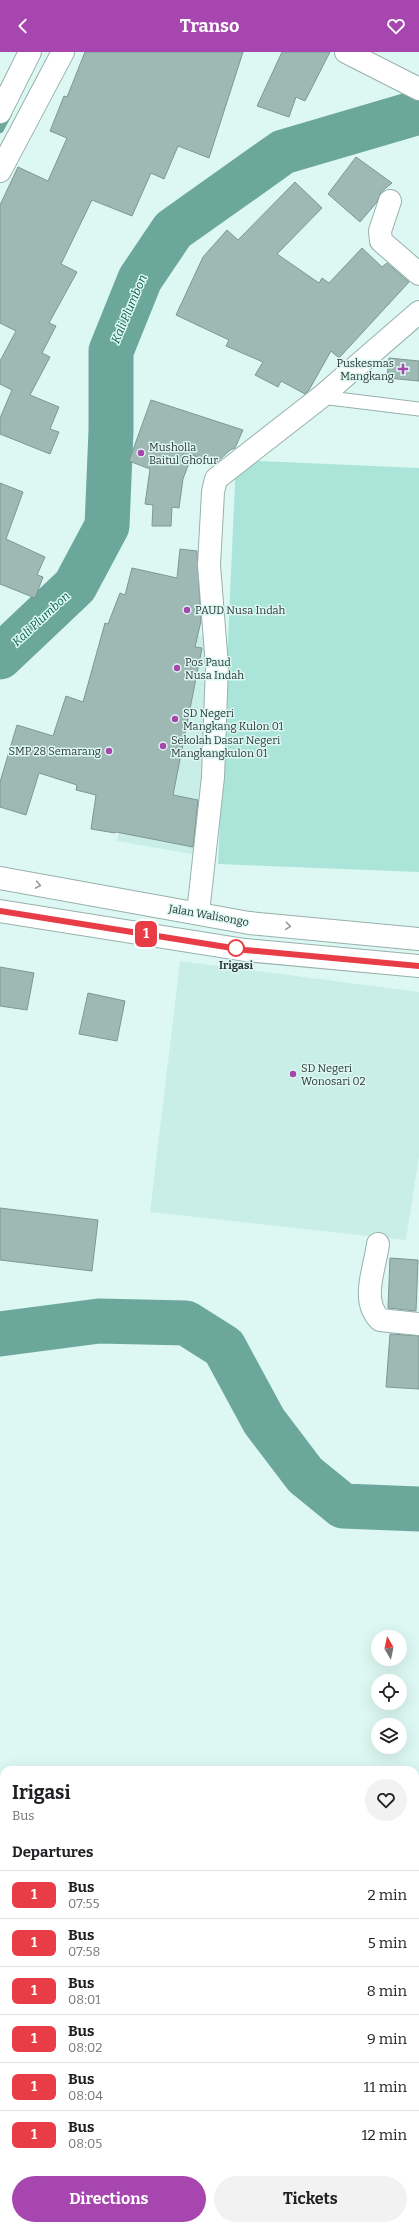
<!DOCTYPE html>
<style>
:root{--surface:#fff;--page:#f2f2f2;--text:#202124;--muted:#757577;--line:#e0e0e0;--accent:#a646ae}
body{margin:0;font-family:Bitter,serif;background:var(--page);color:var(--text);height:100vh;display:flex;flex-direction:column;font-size:15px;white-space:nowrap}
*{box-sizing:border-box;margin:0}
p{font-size:13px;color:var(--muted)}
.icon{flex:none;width:22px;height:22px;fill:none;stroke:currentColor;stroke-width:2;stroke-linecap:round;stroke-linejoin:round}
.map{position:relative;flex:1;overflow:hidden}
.sheet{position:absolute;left:0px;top:1714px;width:419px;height:464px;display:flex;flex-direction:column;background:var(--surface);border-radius:12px 12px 0 0;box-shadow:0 4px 16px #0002}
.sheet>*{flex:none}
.badge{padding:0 8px;border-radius:6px;font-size:14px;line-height:26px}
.needle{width:26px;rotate:351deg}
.fabs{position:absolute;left:371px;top:1578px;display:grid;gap:8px}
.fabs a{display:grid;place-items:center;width:36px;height:36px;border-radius:50%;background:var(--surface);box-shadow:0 4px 16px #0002;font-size:20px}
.map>.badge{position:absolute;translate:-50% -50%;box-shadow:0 0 0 2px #fff}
h2{padding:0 12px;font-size:15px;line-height:36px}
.round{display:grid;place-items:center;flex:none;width:42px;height:42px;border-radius:21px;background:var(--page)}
.summary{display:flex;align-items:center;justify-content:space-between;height:68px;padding:0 12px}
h1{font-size:19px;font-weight:700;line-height:30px}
.action{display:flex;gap:8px;margin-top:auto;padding:8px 12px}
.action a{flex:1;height:46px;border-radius:24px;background:var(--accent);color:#fff;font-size:16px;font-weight:700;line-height:46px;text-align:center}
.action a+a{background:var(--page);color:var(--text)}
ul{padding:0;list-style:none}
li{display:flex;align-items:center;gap:12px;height:48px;padding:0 12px;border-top:1px solid var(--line)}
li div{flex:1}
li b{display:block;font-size:15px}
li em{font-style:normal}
li .badge{min-width:44px;font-weight:700;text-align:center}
header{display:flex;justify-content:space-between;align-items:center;height:52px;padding:0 12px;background:var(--accent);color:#fff;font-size:18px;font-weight:700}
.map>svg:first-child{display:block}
.built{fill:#c9eee7}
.green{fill:#abe5da}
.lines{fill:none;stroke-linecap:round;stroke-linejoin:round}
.stream{stroke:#6ca79c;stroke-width:8}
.river{stroke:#6ca79c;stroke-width:45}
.building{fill:#9eb9b3;stroke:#7e9792}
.service-casing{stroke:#97b1ac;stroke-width:15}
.minor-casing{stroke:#97b1ac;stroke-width:24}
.trunk-casing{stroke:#97b1ac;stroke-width:24}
.service{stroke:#fff;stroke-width:13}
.minor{stroke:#fff;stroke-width:22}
.trunk{stroke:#fff;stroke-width:22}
.oneway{stroke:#969b9a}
.line-casing{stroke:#fff;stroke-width:9}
.line{stroke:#e83d46;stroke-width:6}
.poi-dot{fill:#a646ae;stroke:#ddf8f2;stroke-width:1.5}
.stop-dot{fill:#fff;stroke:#e83d46;stroke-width:2}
.labels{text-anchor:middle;stroke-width:3;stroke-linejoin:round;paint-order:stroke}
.poi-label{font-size:11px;fill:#2d3735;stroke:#ddf8f2;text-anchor:start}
.street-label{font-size:11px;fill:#2d3735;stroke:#ddf8f2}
.stop-label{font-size:11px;font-weight:bold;fill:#2d3735;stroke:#ddf8f2}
.water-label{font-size:12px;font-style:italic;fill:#0e6056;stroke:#ddf8f2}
</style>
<header><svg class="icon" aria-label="back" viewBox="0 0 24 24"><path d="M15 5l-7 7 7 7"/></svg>Transo<svg class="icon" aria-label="heart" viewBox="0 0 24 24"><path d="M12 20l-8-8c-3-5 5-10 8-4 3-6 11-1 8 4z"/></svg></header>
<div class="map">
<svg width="419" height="2178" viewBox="0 0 419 2178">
<rect width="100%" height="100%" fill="#ddf8f2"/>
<g class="built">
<path d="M160,578l49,7 -2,164 -10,54 -80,-14z"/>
<path d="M180,909l239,31v164l-13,84 -256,-28z"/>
</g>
<path class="green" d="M236,408l183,8v404l-201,-8z"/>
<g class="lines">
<path class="stream" d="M0,77l8,-15"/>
<g class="river">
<path d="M0,605l75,-71 32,-60 4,-95v-80l29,-72 33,-49 110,-78 136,-40"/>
<path d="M0,1282l99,-13 87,2 38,24 40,74 41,54 38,31 76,3"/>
</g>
</g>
<g class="building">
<path d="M85,0h158l-34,106 -31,-12 -14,33 -13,-6 -19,43 -40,-16 -31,64 16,8 -28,51 7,3 -14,27 8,4 -20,38 29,12 -9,22 9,3 -9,22 -50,-20v-16l12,-28 -12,-6v-23l16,-30 -16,-8v-118l18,-38 30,14 19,-43 -17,-7 14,-35 3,1z"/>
<path d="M282,0h48l-25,49 -9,-4 -7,20 -32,-11z"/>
<path d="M356,105l36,26 -11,9 -4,10 -17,20 -32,-28z"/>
<path d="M295,130l27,26 -45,46 42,29 3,-5 7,5 33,-35 20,19 5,-4 22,19 -70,76 -8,-7 -22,39 -4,4 -24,-13 -3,6 -23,-12 8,-13 -37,-16 3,-6 -53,-25 27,-58 24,-27 11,10z"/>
<path d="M389,306l30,3v20l-32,-3z"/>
<path d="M151,348l92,30 -8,18 -5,2 -15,14 -23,-9 -9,24 -4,29 -7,-1 -1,19h-19l1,-21 -8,-1 5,-35 -21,-8z"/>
<path d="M0,431l23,9 -17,47 39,18 -8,18 6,2 -8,21 -35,-14z"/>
<path d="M180,497l17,2 4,70 -6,26 7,1 -29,147 25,5 -5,47 -77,-15 -1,1 -24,-4 5,-34 -20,-5 1,-5 -38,-12 -13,42 -26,-8v-25l17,-57 36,11 13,-40 17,6 22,-79 3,1 12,-31 5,2 7,-27 45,10z"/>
<path d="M0,915l34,6 -7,37 -27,-4z"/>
<path d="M88,941l37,8 -8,40 -38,-7z"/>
<path d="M0,1156l98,12 -6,51 -92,-11z"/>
<path d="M390,1206l28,2 -2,51 -28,-3z"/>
<path d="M390,1282l29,2v53l-33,-2z"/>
</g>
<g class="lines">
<g class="service-casing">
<path id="service" d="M321,345l98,12"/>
</g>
<g class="minor-casing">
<g id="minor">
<path d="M346,0l73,37"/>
<path d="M0,60l30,-60"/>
<path d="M0,119l63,-119"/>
<path d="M390,149l-10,30 1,10 38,33"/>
<path d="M198,861l15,-136 4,-111 -8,-101 4,-73 3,-13 105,-82 98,-85"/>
<path d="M378,1192c-3,25 -18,56 2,76l39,4"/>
</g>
</g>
<g class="trunk-casing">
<g id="trunk">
<path d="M0,826l249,45 170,16"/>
<path d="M0,859l245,39 174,16"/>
</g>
</g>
<use href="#service" class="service"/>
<use href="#minor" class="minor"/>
<use href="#trunk" class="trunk"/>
</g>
<defs><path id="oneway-chevron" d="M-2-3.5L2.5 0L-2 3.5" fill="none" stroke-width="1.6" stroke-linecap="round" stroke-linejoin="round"/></defs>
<g class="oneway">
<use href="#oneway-chevron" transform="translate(38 833) rotate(10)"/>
<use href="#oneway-chevron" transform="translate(288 874) rotate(5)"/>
</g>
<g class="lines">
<g class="line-casing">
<path id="line" d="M0,859l245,39 174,16"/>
</g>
<use href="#line" class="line"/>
</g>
<g class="poi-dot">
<path d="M401 311h4v4h4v4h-4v4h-4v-4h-4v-4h4z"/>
<circle cx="141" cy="401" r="4"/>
<circle cx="187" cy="558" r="4"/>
<circle cx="177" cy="616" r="4"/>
<circle cx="175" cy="667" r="4"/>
<circle cx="163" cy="694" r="4"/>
<circle cx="109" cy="699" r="4"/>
<circle cx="293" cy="1022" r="4"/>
</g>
<circle class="stop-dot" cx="236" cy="896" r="8"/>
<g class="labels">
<g class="poi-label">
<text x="394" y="315" text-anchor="end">Puskesmas<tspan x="394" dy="13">Mangkang</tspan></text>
<text x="149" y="399">Musholla<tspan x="149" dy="13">Baitul Ghofur</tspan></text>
<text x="195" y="562">PAUD Nusa Indah</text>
<text x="185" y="614">Pos Paud<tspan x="185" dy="13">Nusa Indah</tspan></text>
<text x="183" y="665">SD Negeri<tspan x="183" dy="13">Mangkang Kulon 01</tspan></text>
<text x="171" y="692">Sekolah Dasar Negeri<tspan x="171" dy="13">Mangkangkulon 01</tspan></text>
<text x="101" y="703" text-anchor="end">SMP 28 Semarang</text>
<text x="301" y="1020">SD Negeri<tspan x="301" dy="13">Wonosari 02</tspan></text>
</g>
<g class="street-label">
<text transform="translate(209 863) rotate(10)" y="4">Jalan Walisongo</text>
</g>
<g class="stop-label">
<text x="236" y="917">Irigasi</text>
</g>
<g class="water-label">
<text transform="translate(129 257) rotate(-67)" y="4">Kali Plumbon</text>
<text transform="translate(41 567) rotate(-43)" y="4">Kali Plumbon</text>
</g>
</g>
</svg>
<div class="fabs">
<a><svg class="needle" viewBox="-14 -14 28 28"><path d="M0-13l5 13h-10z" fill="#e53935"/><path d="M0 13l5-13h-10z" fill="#757577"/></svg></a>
<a><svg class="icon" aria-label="locate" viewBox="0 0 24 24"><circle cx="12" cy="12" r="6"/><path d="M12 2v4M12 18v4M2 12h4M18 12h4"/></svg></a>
<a><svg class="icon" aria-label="layers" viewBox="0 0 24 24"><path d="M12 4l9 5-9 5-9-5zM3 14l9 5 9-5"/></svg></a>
</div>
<b class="badge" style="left:146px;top:882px;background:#e83d46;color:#fff">1</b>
<section class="sheet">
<div class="summary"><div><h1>Irigasi</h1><p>Bus</p></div><a class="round"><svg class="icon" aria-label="heart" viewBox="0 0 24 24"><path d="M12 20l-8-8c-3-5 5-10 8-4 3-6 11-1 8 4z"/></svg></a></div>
<h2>Departures</h2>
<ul>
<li><span class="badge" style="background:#e83d46;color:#fff">1</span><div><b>Bus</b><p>07:55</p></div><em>2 min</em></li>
<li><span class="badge" style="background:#e83d46;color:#fff">1</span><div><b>Bus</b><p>07:58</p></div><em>5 min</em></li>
<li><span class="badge" style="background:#e83d46;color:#fff">1</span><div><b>Bus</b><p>08:01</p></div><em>8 min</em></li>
<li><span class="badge" style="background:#e83d46;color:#fff">1</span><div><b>Bus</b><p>08:02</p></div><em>9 min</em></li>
<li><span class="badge" style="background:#e83d46;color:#fff">1</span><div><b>Bus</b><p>08:04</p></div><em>11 min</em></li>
<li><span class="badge" style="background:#e83d46;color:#fff">1</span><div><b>Bus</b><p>08:05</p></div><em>12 min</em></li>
</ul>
<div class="action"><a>Directions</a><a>Tickets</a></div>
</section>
</div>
